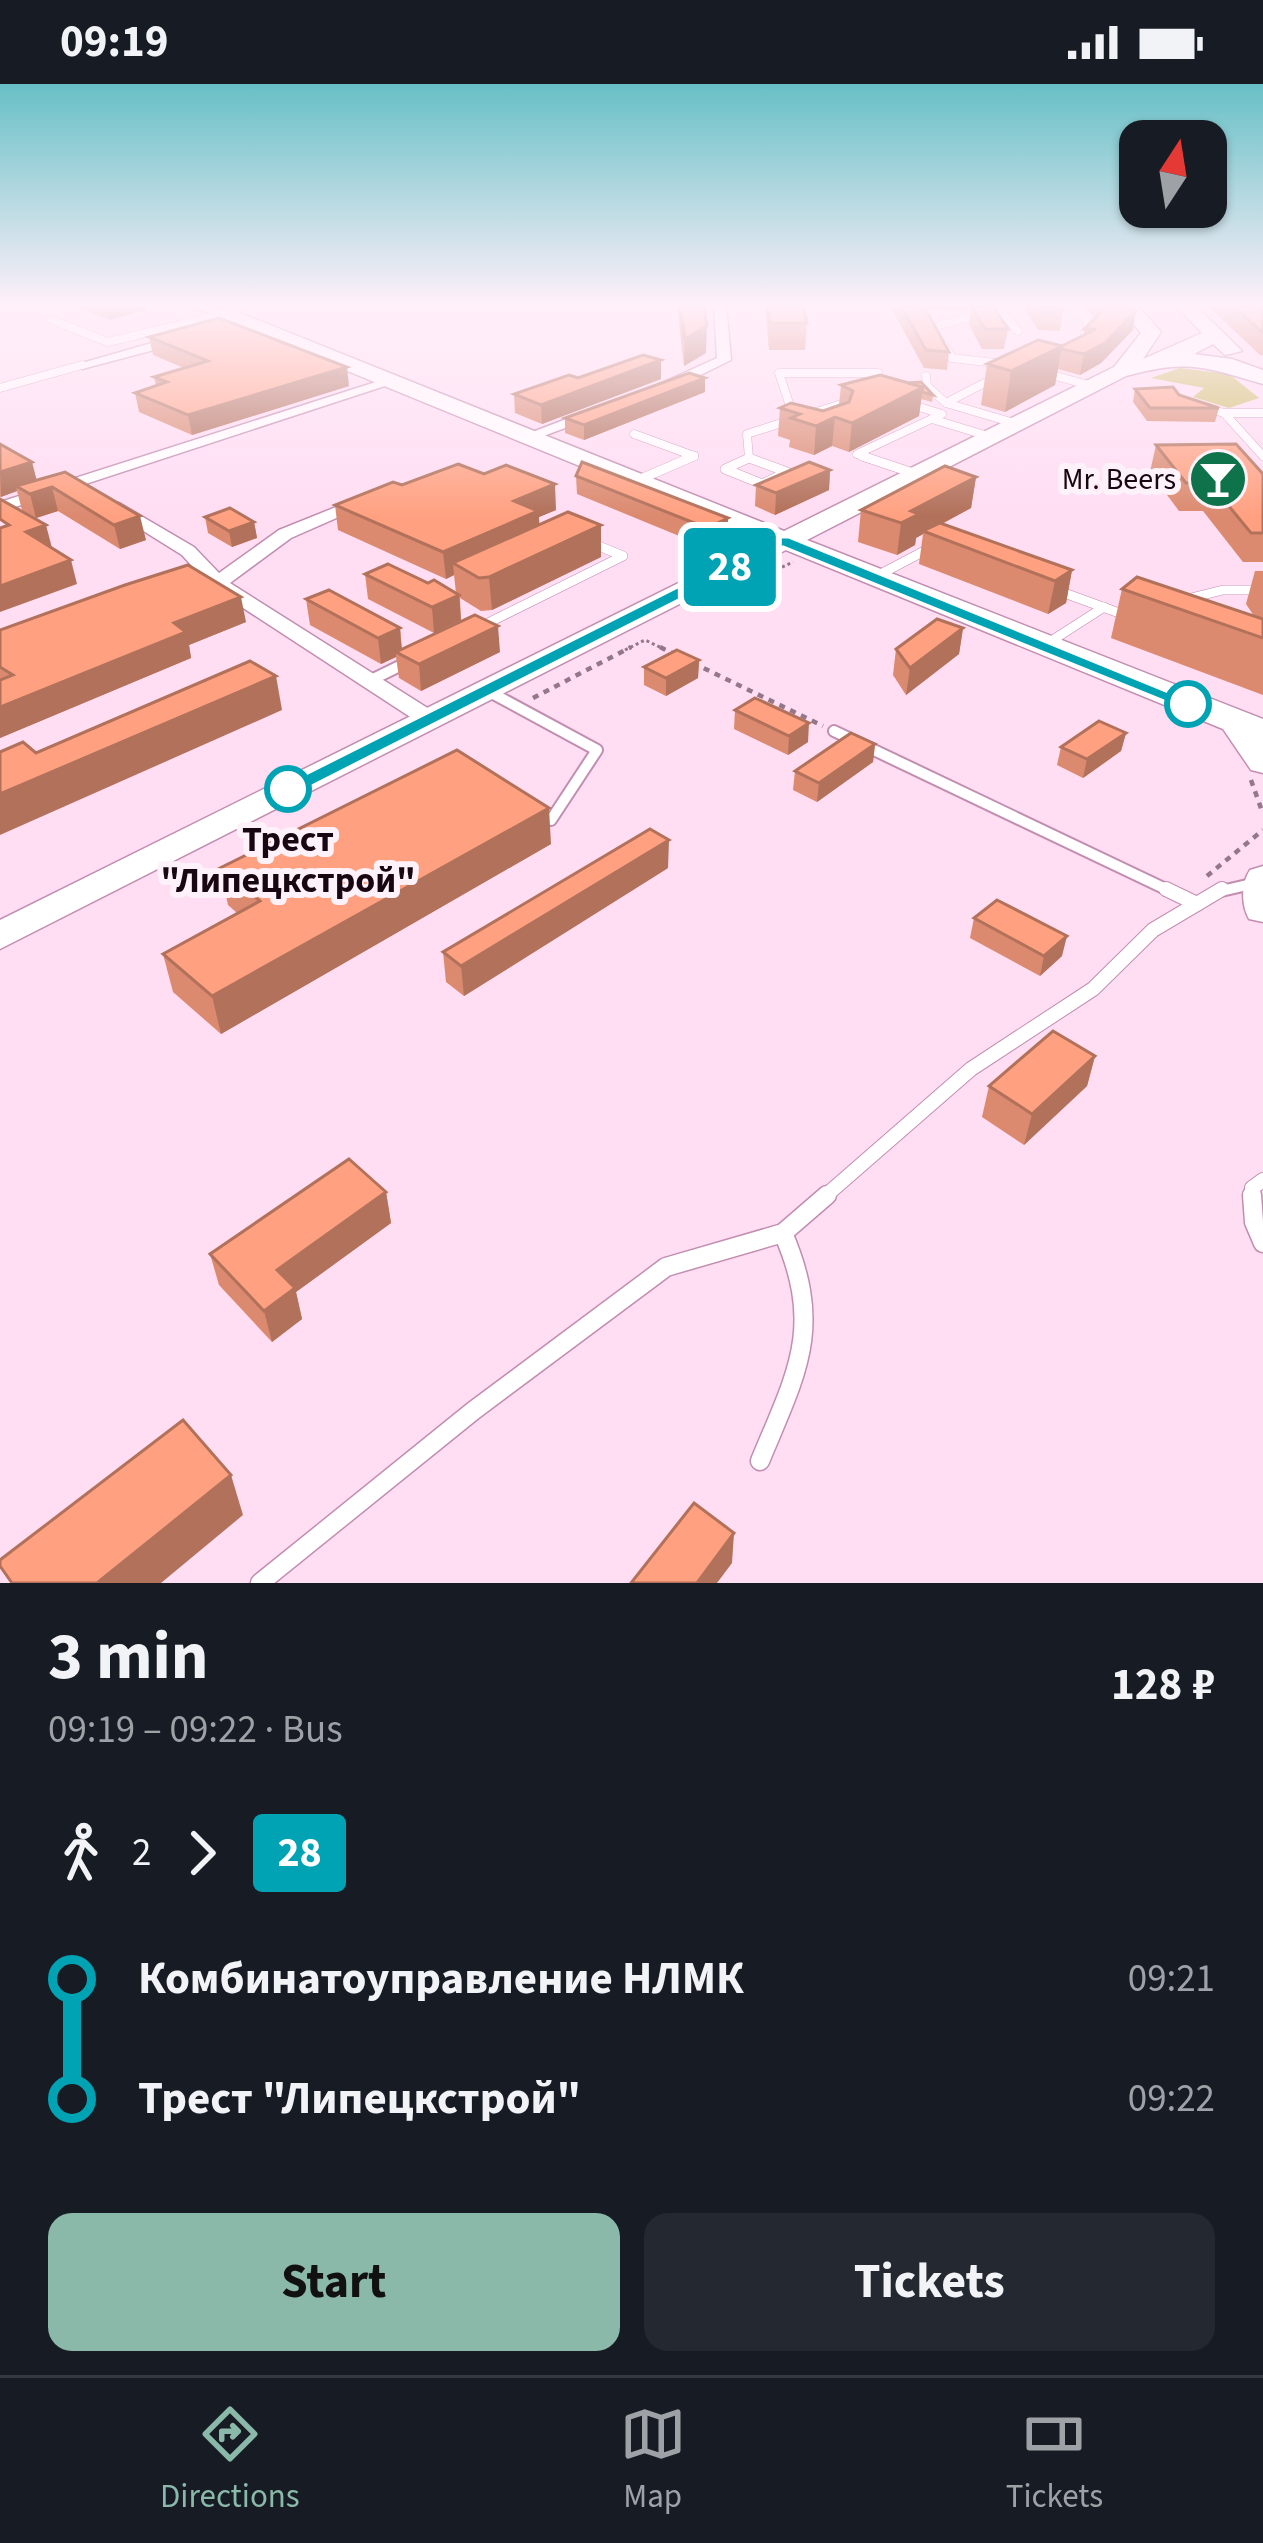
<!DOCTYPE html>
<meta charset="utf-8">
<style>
:root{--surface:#171b24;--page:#242831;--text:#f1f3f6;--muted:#9ea1a6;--line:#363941;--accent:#8bb9a9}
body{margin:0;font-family:"Source Sans 3",sans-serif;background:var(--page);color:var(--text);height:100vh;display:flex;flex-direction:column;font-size:45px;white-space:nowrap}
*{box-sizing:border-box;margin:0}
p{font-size:39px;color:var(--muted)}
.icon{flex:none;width:66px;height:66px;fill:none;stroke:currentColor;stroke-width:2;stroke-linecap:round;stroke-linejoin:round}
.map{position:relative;height:1499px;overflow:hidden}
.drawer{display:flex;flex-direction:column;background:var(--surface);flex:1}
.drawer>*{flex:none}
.badge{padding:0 24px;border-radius:9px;font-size:42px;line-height:78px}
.needle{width:78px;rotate:12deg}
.controls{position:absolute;left:1119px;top:36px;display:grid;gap:24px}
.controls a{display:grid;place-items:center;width:108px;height:108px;border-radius:24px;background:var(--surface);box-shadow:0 3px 9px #0004;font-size:60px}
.map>.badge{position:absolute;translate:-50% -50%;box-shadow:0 0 0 6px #fff}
.legs{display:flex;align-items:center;gap:18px;height:132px;padding:0 48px;font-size:39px}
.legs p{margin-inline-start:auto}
.head{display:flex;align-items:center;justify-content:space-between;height:204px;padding:0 48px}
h1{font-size:66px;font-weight:700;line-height:90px}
.action{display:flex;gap:24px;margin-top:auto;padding:24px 48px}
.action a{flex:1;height:138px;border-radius:24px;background:var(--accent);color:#111;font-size:48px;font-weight:700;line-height:138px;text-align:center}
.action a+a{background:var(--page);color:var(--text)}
ul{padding:0 48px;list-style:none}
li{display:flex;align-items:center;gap:42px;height:120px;font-size:45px}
li i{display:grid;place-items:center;width:18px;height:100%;margin:0 15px;background:currentColor}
li i::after{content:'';width:30px;height:30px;margin:-15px;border:9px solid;border-radius:50%;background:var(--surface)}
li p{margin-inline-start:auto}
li:first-child i{background:linear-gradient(#0000 50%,currentColor 0)}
li:last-child i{background:linear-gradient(currentColor 50%,#0000 0)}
.status{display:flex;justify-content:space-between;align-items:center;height:84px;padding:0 60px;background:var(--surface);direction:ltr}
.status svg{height:33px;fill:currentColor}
.tab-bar{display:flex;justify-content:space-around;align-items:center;height:168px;border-top:3px solid var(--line);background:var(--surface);font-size:33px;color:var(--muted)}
.tab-bar a{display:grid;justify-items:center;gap:6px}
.tab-bar .current{color:var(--accent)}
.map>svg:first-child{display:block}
.green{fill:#ccbc61}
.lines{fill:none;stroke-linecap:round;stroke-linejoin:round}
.lane-far4-casing{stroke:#c28eb0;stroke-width:9}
.lane-far3-casing{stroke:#c28eb0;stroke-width:10}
.lane-far2-casing{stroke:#c28eb0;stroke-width:14}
.lane-far1-casing{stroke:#c28eb0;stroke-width:16}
.lane-casing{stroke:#c28eb0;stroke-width:21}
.street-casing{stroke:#c28eb0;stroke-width:3}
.secondary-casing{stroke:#c28eb0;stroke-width:3}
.path-far1{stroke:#937889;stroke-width:3;stroke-dasharray:3 3;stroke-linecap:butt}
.path{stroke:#937889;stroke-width:4.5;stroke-dasharray:6 6;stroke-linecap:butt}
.lane-far4{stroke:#fff;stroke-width:8}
.lane-far3{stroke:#fff;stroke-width:9}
.lane-far2{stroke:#fff;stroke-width:10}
.lane-far1{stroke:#fff;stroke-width:14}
.lane{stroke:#fff;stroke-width:18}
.street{fill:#fff;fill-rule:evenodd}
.secondary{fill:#fff;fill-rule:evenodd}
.wall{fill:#db8a6f}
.shaded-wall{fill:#b2715a}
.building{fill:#ffa181;stroke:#b2715a;stroke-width:3}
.line-1{fill:#00a3b4;stroke:#fff;stroke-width:3}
.stop-1-dot{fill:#fff;stroke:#00a3b4;stroke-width:6}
.labels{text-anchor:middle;stroke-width:12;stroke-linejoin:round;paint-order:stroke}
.far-poi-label{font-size:30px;fill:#180612;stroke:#fdf2f9;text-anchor:end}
.stop-label{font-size:36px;font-weight:bold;fill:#180612;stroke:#fdf2f9}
</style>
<div class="status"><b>09:19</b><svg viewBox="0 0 49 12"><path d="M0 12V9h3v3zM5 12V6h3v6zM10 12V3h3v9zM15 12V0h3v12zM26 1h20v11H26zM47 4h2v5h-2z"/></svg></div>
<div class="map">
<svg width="1263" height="1499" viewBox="0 0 1263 1499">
<rect width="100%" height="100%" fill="#ffddf3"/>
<path class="green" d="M1180,284l49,6 30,24 -30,10 -36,-11 11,-9 -53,-10z"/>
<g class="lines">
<g class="lane-far4-casing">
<g id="lane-far4">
<path d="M1075,222l14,17 -4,12"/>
<path d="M998,224l20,23"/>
<path d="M52,236l56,22 117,-28"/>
<path d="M940,241l67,-19"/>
<path d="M943,260l9,14 52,6"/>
<path d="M1041,288l51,14"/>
<path d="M926,292l1,10 19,17"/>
<path d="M996,293l-50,26 71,21"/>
<path d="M0,304l82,-23"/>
<path d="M1202,323l22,6h39"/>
<path d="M804,326l-14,-4 -11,-33h99"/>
<path d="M1224,329l39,43"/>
<path d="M932,335l59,18"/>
<path d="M634,350l60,22 -7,3"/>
<path d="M749,374l-2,-24 107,-34"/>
<path d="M871,375l-14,-5 85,-40 -33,-10"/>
</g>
</g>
<g class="lane-far3-casing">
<g id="lane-far3">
<path d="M862,372l54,18"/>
<path d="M749,374l38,14 -25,12 -37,-15z"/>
<path d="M636,397l58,-25"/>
<path d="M875,493l55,-29"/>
<path d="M1056,506l77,28"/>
<path d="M1183,516l40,-10h40"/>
<path d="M486,540l137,-68 -34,-14"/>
<path d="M1045,561l59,-38"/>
</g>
</g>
<g class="lane-far2-casing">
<g id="lane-far2">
<path d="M369,597l43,-21"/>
<path d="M488,607l109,59 -46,70"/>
<path d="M834,647l338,161"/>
<path d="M1217,808l43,-10"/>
</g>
</g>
<g class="lane-far1-casing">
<g id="lane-far1">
<path d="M1166,805l31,15"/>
<path d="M823,1114l148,-129 122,-80 60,-59 69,-41"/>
<path d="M1253,1114l-1,-10 11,-8"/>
</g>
</g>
<g class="lane-casing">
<g id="lane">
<path d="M1252,1111l2,27 9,21"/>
<path d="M760,1377c37,-89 64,-133 23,-228"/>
<path d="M260,1499l213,-172 193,-144 117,-34 44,-38"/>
</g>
</g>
<g class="street-casing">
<g id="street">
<path d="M188,222h20l23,8 -6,4z"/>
<path d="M714,222h12l5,54 -59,29h-10v-6l55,-25z"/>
<path d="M183,250l5,1v6l-106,28 -7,-4z"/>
<path d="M382,296l12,3 -394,129v-10z"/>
<path d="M595,324l5,1v6l-70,26 -13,-3z"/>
<path d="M361,413l14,4 -84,37 -61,45 207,131 3,5 -3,5h-16l-210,-137 -29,-32 -77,-48 14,-4 75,44 25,26 60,-43z"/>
</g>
</g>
<g class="secondary-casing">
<g id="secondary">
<path d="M226,222h22l-8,7 544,218 330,-164 27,-34 -22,-27h19l23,26 -18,27 59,-26 -26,-27h20l46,45 -17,4 -12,-11 -19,10 38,5 31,11v14c-60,-17 -74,-25 -137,-8l-319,164 456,179v54l-12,-3 -28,-41 -437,-179 -786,399v-29l763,-379 -545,-223 -3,-4z"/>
<path d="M1263,782v56l-14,-3c-8,-14 -8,-36 1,-49z"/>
</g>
</g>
<g class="path-far1">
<path d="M744,501l49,-23"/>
<path d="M625,566l20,-10 21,10"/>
</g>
<g class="path">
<path d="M660,563l12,6"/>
<path d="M693,579l130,63"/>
<path d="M533,614l98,-51"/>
<path d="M1251,696l12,34"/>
<path d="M1207,792l56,-46"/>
</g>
<use href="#lane-far4" class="lane-far4"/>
<use href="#lane-far3" class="lane-far3"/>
<use href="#lane-far2" class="lane-far2"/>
<use href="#lane-far1" class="lane-far1"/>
<use href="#lane" class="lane"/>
<use href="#street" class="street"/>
<use href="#secondary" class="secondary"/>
</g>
<g class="wall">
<path d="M74,222h71l1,4 -37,10z"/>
<path d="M677,222h27l2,47 -22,13z"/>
<path d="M753,222h50l4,17 -2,27h-36l-4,-43z"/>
<path d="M890,222h34l25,46 -2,18 -23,-2z"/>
<path d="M925,222h68l15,23 -4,20h-22l-13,-24 2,-17 -11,3 -34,-2z"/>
<path d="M1023,222h37l3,5 -3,20 -22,-1z"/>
<path d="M1084,222h48l4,5 -3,19 -32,33 -21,12 -22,-6 -3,16 -50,27 -24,-7 6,-41 75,-18 21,-10 1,-7 11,-10z"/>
<path d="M1208,222h55v49h-3z"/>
<path d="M149,253l200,49 -157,49 -53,-23 -4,-19 21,-7 -2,-9 30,-9 -31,-13z"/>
<path d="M661,276v19l-119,45 -27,-11 -1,-19z"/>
<path d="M880,291l53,20 -1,7 -11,-3 -2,17 -70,36 -17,-6 -18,9 -25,-8 1,-7 -12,-4 2,-28 43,3 16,-6 2,-20z"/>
<path d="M1135,305l84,19 -4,14 -68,-1 -14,-19z"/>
<path d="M705,308l-121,48 -19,-7v-15z"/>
<path d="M0,360l37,36 28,-8 81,68 -26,9 -62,-38 -22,7 -14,-8 -5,-19 -17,6z"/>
<path d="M1156,361l107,29v88h-20l-40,-51h-24l-29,-39z"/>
<path d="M830,386l-1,20 -54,25 -20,-9 1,-21z"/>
<path d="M576,392l152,42 -1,19 -21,10 -129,-53z"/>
<path d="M976,393l-5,31 -29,16 130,46 -6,33 -18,11 -129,-50 4,-30 -7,4 -1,7 -18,10 -39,-13 3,-32z"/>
<path d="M402,401l154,25 -17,7v8h62v32l-109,53 -11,1 -21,-13 1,22 -27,13 -66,-34 -3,-25 63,9 28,10 -2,-18 -8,4 -108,-49 -3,-25z"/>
<path d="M205,433l49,5 3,16 -25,9 -24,-14z"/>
<path d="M1255,487h8v124l-152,-57 11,-49 132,27 -8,-12z"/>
<path d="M306,515l94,29 2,21 98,3 -79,39 -22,-13 -3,-21 -15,7 -71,-39z"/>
<path d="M246,538l-57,23 2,13 -191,80v-108z"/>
<path d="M963,544l-4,26 -53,41 -13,-20 3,-26z"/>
<path d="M699,576l-1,18 -32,18 -22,-11v-18z"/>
<path d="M735,626l73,32 -20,13 -54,-26z"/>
<path d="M1126,649l-5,18 -38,27 -26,-13 4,-18z"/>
<path d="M875,660l-2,18 -56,40 -24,-12 2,-19z"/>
<path d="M551,760l-330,190 -48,-42 -10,-38 74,-41 -9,-8 -8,-37z"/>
<path d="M668,784l-204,128 -18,-14 -3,-30z"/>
<path d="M974,834l88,38 -22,20 -70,-38z"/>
<path d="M1095,972l-8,30 -63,59 -42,-28 7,-31z"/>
<path d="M386,1108l5,31 -95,69 6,27 -30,23 -53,-57 -9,-31z"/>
</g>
<g class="shaded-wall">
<path d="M106,222h39l1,4 -37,10z"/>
<path d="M1136,227l-3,19 -32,33 -21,12 4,-21z"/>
<path d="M707,242l-1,27 -22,13 1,-27z"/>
<path d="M1062,262l-7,39 -50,27 6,-41z"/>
<path d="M661,276v19l-119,45 -1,-19z"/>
<path d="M347,283l2,19 -157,49 -4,-20z"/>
<path d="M705,294v14l-121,48v-15z"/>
<path d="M923,303l-4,29 -70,36 3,-29z"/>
<path d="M835,333l-3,29 -18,9 2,-29z"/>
<path d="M32,378l6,23 -22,1 1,5 -16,6 -1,-25z"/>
<path d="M830,386l-1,20 -54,25 1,-22z"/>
<path d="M976,393l-5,31 -45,24 -3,-1v3l-7,4 -1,7 -18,10 4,-32 10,-12z"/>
<path d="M555,400l1,26 -17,7 1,20 -87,26 1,12 -8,4 -3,-27 71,-51z"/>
<path d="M52,403l6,24 -22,7 -6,-24z"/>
<path d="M140,432l6,24 -26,9 -6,-24z"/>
<path d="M728,434l-1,19 -21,10 1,-19z"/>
<path d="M254,438l3,16 -25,9 -3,-16z"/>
<path d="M46,441l6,23 -26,-16z"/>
<path d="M601,441v32l-109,53 -3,-33z"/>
<path d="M71,476l6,24 -77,28v-26z"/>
<path d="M1072,486l-6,33 -18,11 7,-33z"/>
<path d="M459,511l2,25 -27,13 -2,-26z"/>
<path d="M241,513l5,25 -57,23 2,13 -191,80v-31l174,-84z"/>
<path d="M498,542l2,26 -79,39 -2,-27z"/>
<path d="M400,544l2,26 -6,-2v5l-15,7 -3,-26z"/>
<path d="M963,544l-4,26 -53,41 4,-27z"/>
<path d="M699,576l-1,18 -32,18v-18z"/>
<path d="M276,592l6,34 -282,125v-41z"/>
<path d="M809,639l-1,19 -20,13 1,-19z"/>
<path d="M1126,649l-5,18 -38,27 4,-19z"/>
<path d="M875,660l-2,18 -56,40 2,-19z"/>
<path d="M549,724l2,36 -330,190 -9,-38z"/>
<path d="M669,756l-1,28 -204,128 -3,-30z"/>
<path d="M1067,852l-5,20 -22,20 4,-20z"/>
<path d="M1095,972l-8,30 -63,59 8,-31z"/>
<path d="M386,1108l5,31 -95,69 6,27 -30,23 -8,-31 13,-41z"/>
<path d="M231,1391l12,40 -82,68h-64z"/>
<path d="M734,1449l-2,30 -15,20h-20z"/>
</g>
<g class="building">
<path d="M680,222h24l3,20 -22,13z"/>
<path d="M768,222h35l4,17h-37z"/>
<path d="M901,222h23l25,46 -23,-2z"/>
<path d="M971,222h22l15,23h-23z"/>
<path d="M1038,222h22l3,5h-22z"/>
<path d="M1104,222h28l4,5 -31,32 -21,11 -23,-5 1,-3 34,-17h-12l22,-21z"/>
<path d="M1233,222h30v27z"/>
<path d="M219,234l128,49 -159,48 -53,-22 32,-11 -13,-5 54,-16 -59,-24z"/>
<path d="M1038,256l24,6 -51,25 -24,-7z"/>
<path d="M643,271l18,5 -120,45 -27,-11 55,-19 9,3z"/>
<path d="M689,289l16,5 -121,47 -19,-7z"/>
<path d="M880,291l43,12 -71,36 -17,-6 -19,9 -25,-8 9,-4 -20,-6 11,-5 32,8 26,-9 4,-11 -12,-6z"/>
<path d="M921,298l12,13 -11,-3 1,-5 -15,-4z"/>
<path d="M1173,303l6,8 40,13h-69l-15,-19z"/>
<path d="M0,360l32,18 -32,10z"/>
<path d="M1236,360l27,30v59h-12l-41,-50h-24l-30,-38z"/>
<path d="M582,378l146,56 -21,10 -131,-52z"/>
<path d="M809,378l21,8 -54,23 -20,-8z"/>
<path d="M458,380l26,10 22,-9 49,19 -41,17 24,10 -95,41 -108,-47 58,-23 9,3z"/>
<path d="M945,382l31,11 -65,34 8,3 -18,9 -40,-13z"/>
<path d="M65,388l75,44 -26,9 -62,-38 -22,7 -14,-8z"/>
<path d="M0,415l46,26 -20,7 45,28 -71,26v-58l9,-3 -9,-6z"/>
<path d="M230,424l24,14 -25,9 -24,-14z"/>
<path d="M568,428l33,13 -112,52 -10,1 -26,-15z"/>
<path d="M940,439l132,47 -17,11 -132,-50z"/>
<path d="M388,480l40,19 6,-3 25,15 -27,12 -67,-33z"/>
<path d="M188,481l53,32 -67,26 12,9 -186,75v-27l13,-5 -13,-8v-37l125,-45z"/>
<path d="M1137,493l126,42v19l-141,-49z"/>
<path d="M329,506l71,38 -22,10 -72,-39z"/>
<path d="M475,531l23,11 -79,38 -23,-12z"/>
<path d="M937,535l26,9 -53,40 -14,-19z"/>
<path d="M677,566l22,10 -33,18 -22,-11z"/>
<path d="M250,577l26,15 -276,118v-42l23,-10 13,11z"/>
<path d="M755,614l54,25 -20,13 -54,-26z"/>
<path d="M1099,637l27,12 -39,26 -26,-12z"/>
<path d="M851,649l24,11 -56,39 -24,-12z"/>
<path d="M457,666l92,58 -337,188 -49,-42 97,-53 -40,-33z"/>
<path d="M650,745l19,11 -208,126 -18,-14z"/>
<path d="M997,816l70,36 -23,20 -70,-38z"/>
<path d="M1053,947l42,25 -63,58 -43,-28z"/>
<path d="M349,1075l37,33 -109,78 18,18 -31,23 -54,-57z"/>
<path d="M183,1336l48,55 -134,108h-85l-12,-17v-6z"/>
<path d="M694,1419l40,30 -37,50h-66z"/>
</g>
<linearGradient id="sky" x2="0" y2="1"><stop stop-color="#67c0c6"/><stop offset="0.51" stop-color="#fff0fa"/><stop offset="1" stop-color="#fff0fa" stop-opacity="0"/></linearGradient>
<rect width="1263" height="432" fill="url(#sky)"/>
<path class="line-1" d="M777,453h12l409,167 -17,4 -398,-161 -487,247 -8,2 -12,-7z"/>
<defs>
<g id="bar-disc" transform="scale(3)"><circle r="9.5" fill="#0e734b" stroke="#fdf2f9"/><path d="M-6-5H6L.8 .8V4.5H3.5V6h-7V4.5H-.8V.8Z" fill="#fff"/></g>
</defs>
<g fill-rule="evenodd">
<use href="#bar-disc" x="1218" y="395"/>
</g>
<g class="stop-1-dot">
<circle cx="1188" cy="620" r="21"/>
<circle cx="288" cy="705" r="21"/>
</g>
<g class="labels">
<g class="far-poi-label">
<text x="1176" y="405">Mr. Beers</text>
</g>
<g class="stop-label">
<text x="288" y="767">Трест<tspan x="288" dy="41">"Липецкстрой"</tspan></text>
</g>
</g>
</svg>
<div class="controls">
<a><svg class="needle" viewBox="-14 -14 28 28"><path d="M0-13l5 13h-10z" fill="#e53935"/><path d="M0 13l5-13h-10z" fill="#9ea1a6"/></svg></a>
</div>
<b class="badge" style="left:730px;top:483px;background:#00a3b4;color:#fff">28</b>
</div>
<section class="drawer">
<div class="head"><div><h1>3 min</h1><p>09:19 – 09:22 · Bus</p></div><b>128 ₽</b></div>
<div class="legs"><svg class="icon" aria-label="walk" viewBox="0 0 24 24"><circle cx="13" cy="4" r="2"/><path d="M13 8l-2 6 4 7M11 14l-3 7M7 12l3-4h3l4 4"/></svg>2<svg class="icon" aria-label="forward" viewBox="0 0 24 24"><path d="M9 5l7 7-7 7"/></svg><b class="badge" style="background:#00a3b4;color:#fff">28</b></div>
<ul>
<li><i style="color:#00a3b4"></i><b>Комбинатоуправление НЛМК</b><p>09:21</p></li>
<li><i style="color:#00a3b4"></i><b>Трест &quot;Липецкстрой&quot;</b><p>09:22</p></li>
</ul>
<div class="action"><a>Start</a><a>Tickets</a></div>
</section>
<nav class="tab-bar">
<a class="current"><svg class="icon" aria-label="directions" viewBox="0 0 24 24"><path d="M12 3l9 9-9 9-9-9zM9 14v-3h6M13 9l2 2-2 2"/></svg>Directions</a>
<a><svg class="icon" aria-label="map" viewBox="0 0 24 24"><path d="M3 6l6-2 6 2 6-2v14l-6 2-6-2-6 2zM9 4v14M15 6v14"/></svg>Map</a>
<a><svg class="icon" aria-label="tickets" viewBox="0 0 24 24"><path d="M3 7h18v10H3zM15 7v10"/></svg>Tickets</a>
</nav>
